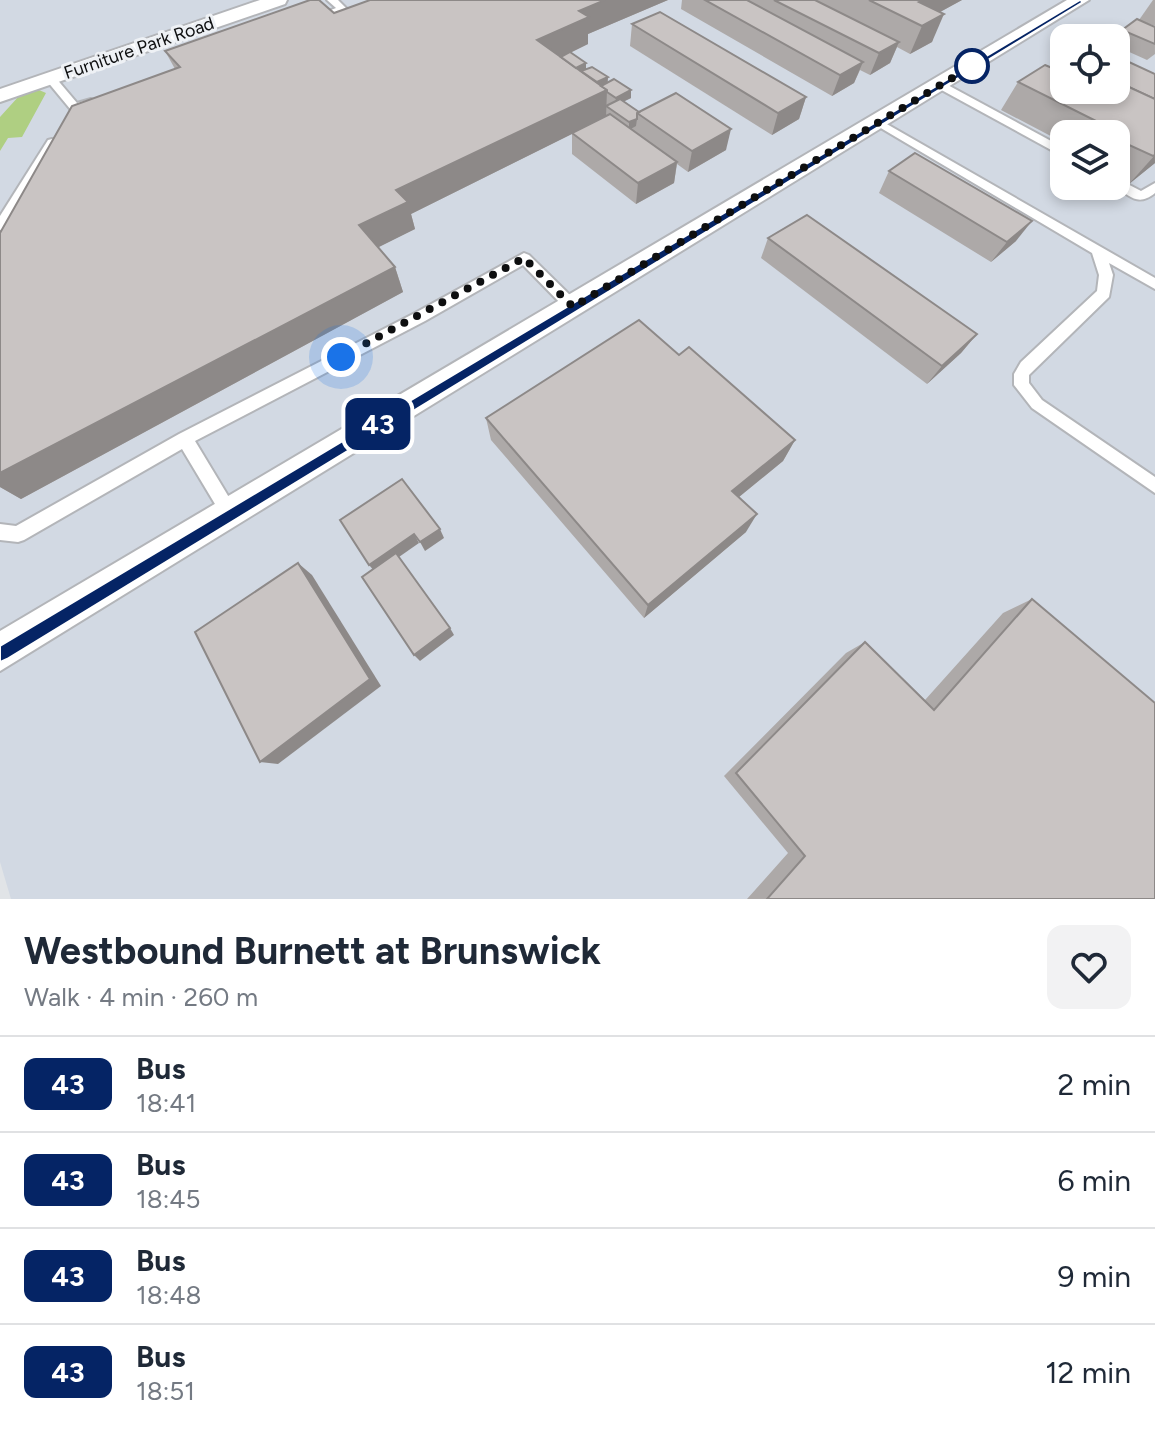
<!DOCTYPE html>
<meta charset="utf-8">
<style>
:root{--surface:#fff;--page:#f2f2f3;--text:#1f2937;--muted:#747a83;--line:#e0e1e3}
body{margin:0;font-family:Figtree,sans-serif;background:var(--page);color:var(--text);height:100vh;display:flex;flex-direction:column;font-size:30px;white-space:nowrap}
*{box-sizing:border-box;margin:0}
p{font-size:26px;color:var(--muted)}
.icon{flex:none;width:44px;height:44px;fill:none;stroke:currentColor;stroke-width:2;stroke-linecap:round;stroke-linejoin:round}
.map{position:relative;height:899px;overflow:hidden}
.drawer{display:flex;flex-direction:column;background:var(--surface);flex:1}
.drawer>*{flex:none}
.badge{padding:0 16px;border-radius:12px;font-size:28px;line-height:52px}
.buttons{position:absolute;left:1050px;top:24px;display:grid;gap:16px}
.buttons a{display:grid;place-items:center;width:80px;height:80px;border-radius:16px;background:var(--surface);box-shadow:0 4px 12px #0003;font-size:40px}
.you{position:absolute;width:40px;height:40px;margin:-20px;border:6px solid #fff;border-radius:50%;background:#1a73e8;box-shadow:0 0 0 12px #1a73e833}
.map>.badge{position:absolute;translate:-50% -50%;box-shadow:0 0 0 4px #fff}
.round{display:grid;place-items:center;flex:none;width:84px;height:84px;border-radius:16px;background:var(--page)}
.head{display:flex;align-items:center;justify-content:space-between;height:136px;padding:0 24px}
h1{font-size:38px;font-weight:700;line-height:60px}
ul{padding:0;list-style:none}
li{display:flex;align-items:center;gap:24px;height:96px;padding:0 24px;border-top:2px solid var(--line)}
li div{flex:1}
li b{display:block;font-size:30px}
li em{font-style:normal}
li .badge{min-width:88px;font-weight:700;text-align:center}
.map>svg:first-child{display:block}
.built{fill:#d2d9e3;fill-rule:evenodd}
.green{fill:#afcf82}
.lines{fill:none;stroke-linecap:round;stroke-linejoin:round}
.lane-casing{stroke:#b3b5b9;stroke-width:4}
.street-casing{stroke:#b3b5b9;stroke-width:4}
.lane{fill:#fff;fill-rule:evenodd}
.street{fill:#fff;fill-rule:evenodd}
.wall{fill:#ada9a8}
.shaded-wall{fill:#8d8988}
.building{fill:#c9c4c3;stroke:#8d8988;stroke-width:2}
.line{fill:#052465;stroke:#fff;stroke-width:2}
.walk{stroke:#0e0f10;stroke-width:8;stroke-dasharray:0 14.4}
.stop-dot{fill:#fff;stroke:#052465;stroke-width:4}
.labels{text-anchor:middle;stroke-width:6;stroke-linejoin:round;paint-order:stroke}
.far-street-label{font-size:18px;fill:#0e0f10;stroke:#eef1f5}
</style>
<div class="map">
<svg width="1155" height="899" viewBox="0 0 1155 899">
<rect width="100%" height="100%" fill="#e1e4e7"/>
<path class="built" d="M0,0h1155v899h-1144l-11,-37zM1064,38h52v52h-52zM1064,134h52v52h-52z"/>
<path class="green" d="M39,90l7,3 -24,44 -14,1 -8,13v-34l19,-21z"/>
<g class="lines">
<g class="lane-casing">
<g id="lane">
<path d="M327,0h11l9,9 -28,12h-6v-4l23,-9z"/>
<path d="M47,77h8l22,26 14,-4 5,3 -17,8h-8l-24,-29z"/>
<path d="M936,83h8l120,65v9l-128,-70z"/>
<path d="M878,119l277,159v11l-46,-26 4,12 -4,22 -80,78v8l13,17 113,77v16l-123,-85 -18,-23v-11l7,-12 76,-71 2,-16 -7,-22 -218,-129 -2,-2z"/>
<path d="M52,139l6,4 -54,86 -4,1v-14l48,-76z"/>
<path d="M1116,178l25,13 14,-8v10c-17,14 -25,3 -41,-7h2z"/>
<path d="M524,253l5,2 49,48 2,4 -2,4h-10l-45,-46 -98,56 -230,120 41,68 2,5 -2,5 -6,3 -6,-3 -42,-70 -158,91 -6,2 -18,-2v-16l16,2 163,-92 236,-121z"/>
</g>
</g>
<g class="street-casing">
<g id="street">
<path d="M260,0h27l-2,4 -285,98v-13z"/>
<path d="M1067,0h22l-1089,671v-40z"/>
</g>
</g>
<use href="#lane" class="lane"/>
<use href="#street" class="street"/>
</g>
<g class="wall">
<path d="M370,0h298l-80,34v10l-18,9 16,10v6l22,8v6l23,15 -7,3 15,11 87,38 -38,22 -11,-8 -3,19 -38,21 -64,-50v-20l-161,80 4,15 -37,18 17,20 8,25 -382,207 -21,-12v-254l175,-164 -10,-18 169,-38z"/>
<path d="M682,0h133l2,1v-1h145l-22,12 -8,30 -22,12 -13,-7 -7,16 -20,12 -10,-5 -6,13 -22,13 -151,-87z"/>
<path d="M1153,0h2v26l-16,-6z"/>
<path d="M632,24l174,73 -7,22 -27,16 -142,-89z"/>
<path d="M1155,27v27l-8,6 -31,-14v-8l6,-8z"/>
<path d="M1064,55v35l91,-16v89l-26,21 -13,-7v-43h-52v9l-63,-33 17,-28 32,-14 5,-8z"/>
<path d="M889,171l127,70 -25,21 -112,-69z"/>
<path d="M768,238l209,96 -16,19 -34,31 -166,-126z"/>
<path d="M679,355l116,85 -12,21 -44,36 7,35 -102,86 -153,-178 -5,-22z"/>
<path d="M1032,599l123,300h-408l41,-46 -64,-77 122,-123 19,-11 60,58 78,-87z"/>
</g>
<g class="shaded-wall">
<path d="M605,0h63l-80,34v10l-49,24 -2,-28 42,-29z"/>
<path d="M924,0h38l-44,24 1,-22z"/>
<path d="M944,14l-12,28 -22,12 12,-28z"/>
<path d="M899,42l-9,21 -20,12 9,-22z"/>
<path d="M863,62l-9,21 -22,13 8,-21z"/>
<path d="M586,63v8h-18z"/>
<path d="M608,77l-1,8 -19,2z"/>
<path d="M607,90l-1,27 -195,97 4,15 -46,23 -10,-27 37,-35z"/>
<path d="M631,90v8l-16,8 1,-8z"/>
<path d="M806,97l-7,22 -27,16 6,-22z"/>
<path d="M637,119l-1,7 -7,4v-8z"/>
<path d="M731,129l-5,21 -38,22 4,-21z"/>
<path d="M1155,155v8l-26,21z"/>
<path d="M677,162l-3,21 -38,21 2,-21z"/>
<path d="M1032,221l-16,20 -25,21 16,-20z"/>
<path d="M395,267l8,25 -382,207 -21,-12v-14z"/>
<path d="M977,334l-16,19 -34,31 15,-18z"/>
<path d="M795,440l-12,21 -60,49 9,-19z"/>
<path d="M757,514l-11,18 -102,86 4,-13z"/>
<path d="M440,529l4,9 -19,13 -5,-9z"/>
<path d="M414,534l5,9 -43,30 -7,-8z"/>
<path d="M298,563l14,12 69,111 -103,78 -18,-2z"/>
<path d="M450,628l4,7 -34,26 -6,-6z"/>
</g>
<g class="building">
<path d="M310,0h9l15,13 36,-13h235l-26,11 10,6 -52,23 70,50 -211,100 12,12 -49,23 36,42 -395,206v-240l72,-127 108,-39 -15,-16z"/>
<path d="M705,0h42l116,62 -23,13z"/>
<path d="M774,0h41l84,42 -20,11z"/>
<path d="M869,0h55l-5,2 25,12 -22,12z"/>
<path d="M660,12l146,85 -28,16 -146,-89z"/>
<path d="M1137,19l18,8v17l-33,-14z"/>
<path d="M570,52l16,11 -10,5 -15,-11z"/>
<path d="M1064,55v10l-9,-5z"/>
<path d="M1116,56l39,18v25l-39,-18z"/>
<path d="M1045,65l19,8v17h52v-9l39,18v56l-2,1 -37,-17v-5h-10l-5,-2 7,-5 -90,-45z"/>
<path d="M592,67l16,10 -11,5 -16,-11z"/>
<path d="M614,79l17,11 -15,8 -9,-6v-2l-6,-4z"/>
<path d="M676,93l55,36 -39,22 -55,-38z"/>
<path d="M620,99l19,13 -2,1v6l-8,3 -23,-16z"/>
<path d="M610,114l67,48 -39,21 -66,-50z"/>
<path d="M915,153l117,68 -25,21 -118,-71z"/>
<path d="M807,215l170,119 -35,32 -174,-128z"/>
<path d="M639,320l40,35 10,-8 106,93 -63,51 25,23 -109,91 -162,-187z"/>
<path d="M402,479l38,50 -20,13 -6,-8 -45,31 -29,-45z"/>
<path d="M396,553l54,75 -36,27 -52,-78z"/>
<path d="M298,563l72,116 -110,83 -65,-130z"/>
<path d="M1032,599l123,104v196h-388l38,-43 -69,-83 129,-131 69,68z"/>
</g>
<path class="line" d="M1080,0l3,2 -1076,657 -7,3v-16z"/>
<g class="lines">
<path class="walk" d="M341,357l183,-99 49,49 399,-241"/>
</g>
<circle class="stop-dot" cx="972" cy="66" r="16"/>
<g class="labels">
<g class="far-street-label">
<text transform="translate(139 48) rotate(-19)" y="6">Furniture Park Road</text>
</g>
</g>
</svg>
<div class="buttons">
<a><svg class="icon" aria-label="locate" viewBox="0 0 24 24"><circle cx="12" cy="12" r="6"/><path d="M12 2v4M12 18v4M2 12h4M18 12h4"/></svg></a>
<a><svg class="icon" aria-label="layers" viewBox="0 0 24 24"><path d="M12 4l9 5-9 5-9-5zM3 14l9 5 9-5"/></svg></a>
</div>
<div class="you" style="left:341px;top:357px"></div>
<b class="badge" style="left:378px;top:424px;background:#052465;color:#fff">43</b>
</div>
<section class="drawer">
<div class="head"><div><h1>Westbound Burnett at Brunswick</h1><p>Walk · 4 min · 260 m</p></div><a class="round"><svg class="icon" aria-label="heart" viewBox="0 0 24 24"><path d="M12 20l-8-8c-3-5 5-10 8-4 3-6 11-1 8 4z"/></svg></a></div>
<ul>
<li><span class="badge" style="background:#052465;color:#fff">43</span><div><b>Bus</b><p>18:41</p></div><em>2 min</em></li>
<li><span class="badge" style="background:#052465;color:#fff">43</span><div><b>Bus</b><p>18:45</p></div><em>6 min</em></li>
<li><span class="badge" style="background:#052465;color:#fff">43</span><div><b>Bus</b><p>18:48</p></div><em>9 min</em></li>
<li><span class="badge" style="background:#052465;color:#fff">43</span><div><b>Bus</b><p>18:51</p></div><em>12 min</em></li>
</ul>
</section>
